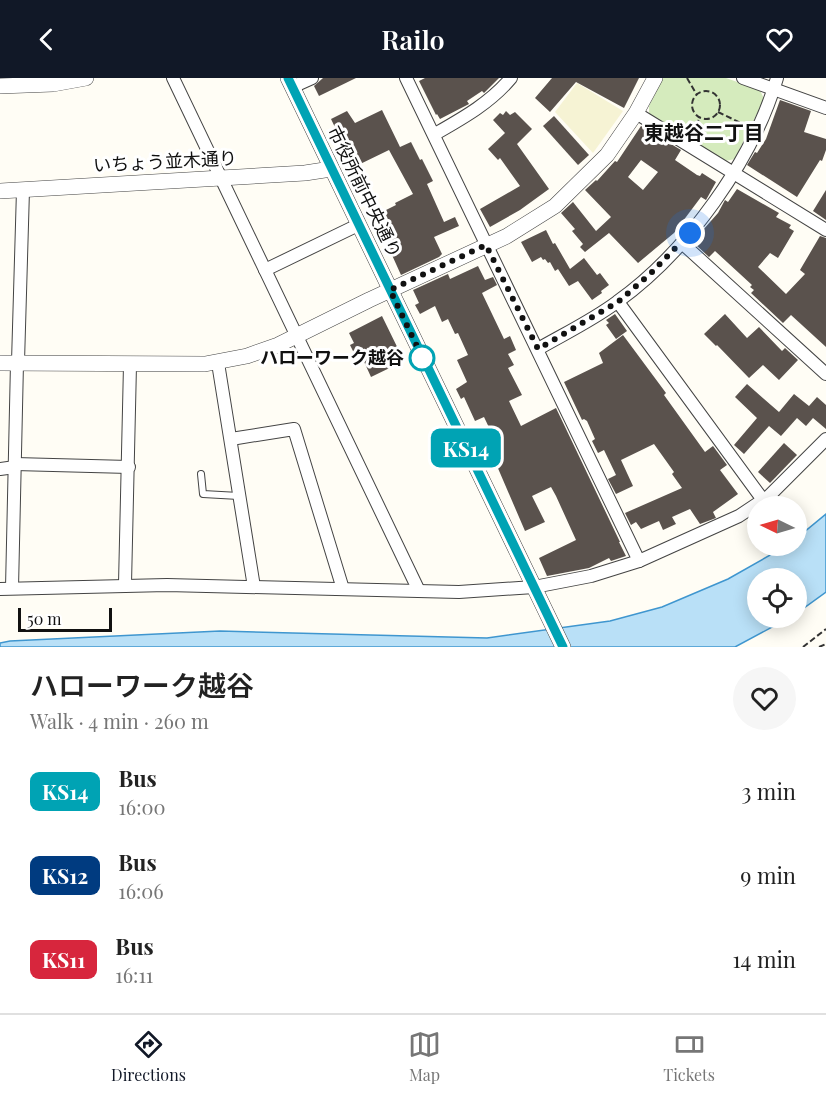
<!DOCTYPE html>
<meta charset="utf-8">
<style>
:root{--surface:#fff;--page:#f6f6f6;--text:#222;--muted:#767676;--line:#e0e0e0;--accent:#111827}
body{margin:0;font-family:"Playfair Display","Noto Sans JP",serif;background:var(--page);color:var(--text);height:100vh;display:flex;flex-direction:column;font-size:22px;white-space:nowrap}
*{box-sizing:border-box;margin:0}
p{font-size:20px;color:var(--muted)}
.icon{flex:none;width:33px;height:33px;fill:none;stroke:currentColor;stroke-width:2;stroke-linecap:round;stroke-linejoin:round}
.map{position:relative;height:569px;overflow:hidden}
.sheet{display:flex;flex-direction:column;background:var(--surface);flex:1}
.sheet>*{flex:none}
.badge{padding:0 12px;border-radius:9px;font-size:21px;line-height:39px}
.needle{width:39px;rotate:275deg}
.controls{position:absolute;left:747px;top:418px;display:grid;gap:12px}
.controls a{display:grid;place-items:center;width:60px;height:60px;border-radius:50%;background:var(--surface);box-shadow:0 3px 15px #0003;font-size:30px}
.scale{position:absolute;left:18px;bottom:15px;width:94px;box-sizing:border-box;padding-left:6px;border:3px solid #111;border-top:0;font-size:16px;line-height:21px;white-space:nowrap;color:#111;-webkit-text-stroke:4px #fff;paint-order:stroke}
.you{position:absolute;width:30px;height:30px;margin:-15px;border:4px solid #fff;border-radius:50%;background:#1a73e8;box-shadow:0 0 0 9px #1a73e833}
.map>.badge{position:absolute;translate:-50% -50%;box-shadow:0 0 0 3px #fff}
.round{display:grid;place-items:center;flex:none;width:63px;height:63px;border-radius:32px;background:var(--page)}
.headline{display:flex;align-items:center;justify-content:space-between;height:102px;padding:0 30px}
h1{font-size:28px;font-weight:600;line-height:45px}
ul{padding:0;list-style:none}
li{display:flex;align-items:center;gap:18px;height:84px;padding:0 30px}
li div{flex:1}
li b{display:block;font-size:22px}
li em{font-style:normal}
li .badge{min-width:66px;font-weight:700;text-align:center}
header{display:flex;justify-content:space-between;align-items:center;height:78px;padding:0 30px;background:var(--accent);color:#fff;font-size:27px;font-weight:600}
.menu{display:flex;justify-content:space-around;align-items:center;height:84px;border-top:2px solid var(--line);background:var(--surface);font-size:16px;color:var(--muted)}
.menu a{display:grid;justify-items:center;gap:3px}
.menu .on{color:var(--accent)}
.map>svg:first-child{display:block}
.farmland{fill:#f6f3d4}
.green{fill:#d5ebbd}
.water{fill:#b9e0f7;stroke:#3f96cf;stroke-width:1.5}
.building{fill:#5a524d;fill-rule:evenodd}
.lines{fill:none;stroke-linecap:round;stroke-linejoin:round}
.service-casing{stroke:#444;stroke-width:8}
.minor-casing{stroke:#444;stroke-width:14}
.tertiary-casing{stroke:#444;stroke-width:16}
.path{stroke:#333;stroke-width:2;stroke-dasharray:6 3;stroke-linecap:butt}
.service{stroke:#fff;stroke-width:6}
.minor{stroke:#fff;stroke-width:12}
.tertiary{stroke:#fff;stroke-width:15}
.line-casing{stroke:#fff;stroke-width:14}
.line{stroke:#00a3b4;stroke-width:9}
.walk{stroke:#111;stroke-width:6;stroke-dasharray:0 10.8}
.stop-dot{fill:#fff;stroke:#00a3b4;stroke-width:3}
.labels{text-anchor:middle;stroke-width:6;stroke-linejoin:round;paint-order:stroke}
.street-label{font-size:18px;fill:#111;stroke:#fff}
.stop-label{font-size:18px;font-weight:bold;fill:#111;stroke:#fff;text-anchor:end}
.neighbourhood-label{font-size:20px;font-weight:bold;fill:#111;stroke:#fff}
</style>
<header><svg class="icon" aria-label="back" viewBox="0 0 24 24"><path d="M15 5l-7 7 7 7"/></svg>Railo<svg class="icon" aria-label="heart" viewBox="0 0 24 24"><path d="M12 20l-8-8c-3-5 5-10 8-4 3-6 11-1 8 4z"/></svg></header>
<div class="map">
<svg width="826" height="569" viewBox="0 0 826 569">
<rect width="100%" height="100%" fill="#fffdf5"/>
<path class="farmland" d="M577,5l46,28 -30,42 -38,-41z"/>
<path class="green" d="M663,0h63l34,12 4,9 -29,60 -10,2 -76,-46v-9z"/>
<path class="water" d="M826,436v78l-29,21 -1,-34h-38v39h31l-54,29h-735v-4l10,-2 210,-10 267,7 123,-17 52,-14 66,-28 58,-33h10l1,-8z"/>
<g class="building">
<path d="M323,0h33l-37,18 -5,-10z"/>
<path d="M425,0h74l-15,15 -2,-2 -15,10 2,3 -29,15 -3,-5 -1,1 -17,-34z"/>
<path d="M552,0h87l-15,30 -48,-26 -26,30 -15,-14z"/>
<path d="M780,22l31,11 -7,21 22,7v11l-4,11 -2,-1 -23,37 -50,-32 8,-13 2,1 9,-14z"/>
<path d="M382,32l18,37 11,-5 9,18 2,-1 11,22 -6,3 17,38 11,-5 4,9 -25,11 8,17 -3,3 -38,18 -14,-31 4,-2 -13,-28 18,-9 -1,-2 18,-9 -24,-44 -35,17 -23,-48 16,-8 8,12z"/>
<path d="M506,33l4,4 5,-3 17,17 -15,15 32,45 -29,21 -30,17 -10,-18 40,-23 -20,-28 -2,2 -10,-11 17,-16 -12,-13 7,-7 3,2z"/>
<path d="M554,38l35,39 -11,10 -35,-39z"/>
<path d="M641,48l24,17 1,-2 15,9 -6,10 22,15 3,1 2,-3 14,9 -10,18 -5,-3 -27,36 -36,30 -29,-30 -24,19 -5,-5 3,-3 -11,-13 3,-2 -14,-16 12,-11 23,29 15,-14 -26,-27 11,-10 1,1 18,-20 2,1zM641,82l17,12 -15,18 -15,-13z"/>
<path d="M737,111l42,24 -3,4 15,8 -2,3 5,3 -16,27 -8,-5 -12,14 28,27 19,-20 -5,-4 20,-34 6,2v109l-35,-32 -8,8 -32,-30 3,-3 -4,-3 2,-2 -37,-34 -6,6 -13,-12 3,-3 -4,-3 23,-26 7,-13 3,2z"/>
<path d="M826,112v30l-13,-9z"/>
<path d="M546,152l7,14 2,-1 15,26 14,-11 13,17 3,-2 9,12 -8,6 1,2 -10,7 -14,-19 -9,5 -11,-17 -3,2 -5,-9 -2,1 -3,-4 -2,1 -2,-3 -9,5 -11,-20z"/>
<path d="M478,188l7,14 8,-3 4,8 -15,8 22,46 6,-3 6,14 -8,4 6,11 -6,3 14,27 -13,6 12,25 35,-18 64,134h-1l7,14 -15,5 -2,-3 -20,10 -42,8 -8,-18 37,-18 -20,-44 -5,-9 -19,9 13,26 -20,9 -31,-72 4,-2 -8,-17 4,-2 -10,-21 -9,4 -11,-24 -3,2 -5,-10 11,-7 -10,-22 11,-5 -10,-22 -3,1 -7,-15 -6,3 -7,-16 -15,8 -5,-9 4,-2 -6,-13 35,-16 2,5z"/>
<path d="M615,236l12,17 -11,8 -10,-14 3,-2 -3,-3z"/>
<path d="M725,236l22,24 12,-11 23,24 3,-3 13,12 -19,20 -16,-15 -14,13 -32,-33 -1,1 -12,-12z"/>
<path d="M382,238l22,45 -33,16 -10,-22 -5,2 -6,-12 4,-2 -5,-10z"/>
<path d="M623,257l43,58 -2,2 41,57 8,-6 14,19 -7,5 18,24 -25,18 3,6 -16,6 -10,-15 -18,8 4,7 -13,6 -4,-9 -18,8 -5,-7 -5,3 -6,-12 57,-25 -10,-14 2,-2 -20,-28 -33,16 12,26 -17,8 -8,-15 8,-4 -12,-25 -6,3 -6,-12 3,-2 -8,-18 -3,-2 -2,1 -18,-38 39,-19 -4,-10z"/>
<path d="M747,306l32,28 15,-18 15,12 8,-9 9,8v24l-13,-11 -7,8 -9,-8 -16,18 -12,-10 -25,28 -10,-9 23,-27 -22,-21z"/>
<path d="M784,365l13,12 -27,28 -12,-11z"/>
</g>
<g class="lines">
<g class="service-casing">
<path id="service" d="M201,396l2,20 36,2"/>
</g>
<g class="minor-casing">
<g id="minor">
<path d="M173,0l246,513"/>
<path d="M406,0l233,483"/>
<path d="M743,0l83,30"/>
<path d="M292,9l20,-9"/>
<path d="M636,35l190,117"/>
<path d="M435,56c28,-16 55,-31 76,-56"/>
<path d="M682,165l144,131"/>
<path d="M265,192l93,-45"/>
<path d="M618,224l145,198"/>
<path d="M538,271c26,-15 55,-29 79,-47 70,-50 136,-142 160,-224"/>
<path d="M18,284l5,-172"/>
<path d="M218,285l36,224"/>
<path d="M231,361l63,-10 49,160"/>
<path d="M15,386l114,3"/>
<path d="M0,391l15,-2"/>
<path d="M125,506l5,-219"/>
<path d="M12,510l5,-225"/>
<path d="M0,511l167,-4 292,7 75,-5 57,-11 48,-15 100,-45 30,-20 57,-57"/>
</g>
</g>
<g class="tertiary-casing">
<g id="tertiary">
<path d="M288,0l275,569"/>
<path d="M0,8l53,-2 33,-6"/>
<path d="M0,113l221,-13 84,-5 26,-4"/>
<path d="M0,285l205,1 42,-8 31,-11 91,-45 138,-64 48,-30 52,-51 29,-42 19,-35"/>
</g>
</g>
<g class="path">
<path d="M687,0l10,17"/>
<circle cx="706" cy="27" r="14"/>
<path d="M718,34l27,13"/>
<path d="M691,55l9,-15"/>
<path d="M803,569l23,-18"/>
<path d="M819,569l7,-3"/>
</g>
<use href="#service" class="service"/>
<use href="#minor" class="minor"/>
<use href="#tertiary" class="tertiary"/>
</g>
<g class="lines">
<g class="line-casing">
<path id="line" d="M288,0l275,569"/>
</g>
<use href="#line" class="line"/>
<path class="walk" d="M422,280l2,3 -34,-71 96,-45 52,104 80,-47 33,-29 39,-40"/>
</g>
<circle class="stop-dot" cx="422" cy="280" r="12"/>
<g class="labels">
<g class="street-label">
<text transform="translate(165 84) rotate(-3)" y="6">いちょう並木通り</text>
<text transform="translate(364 114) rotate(64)" y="6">市役所前中央通り</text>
</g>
<g class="stop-label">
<text x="404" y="286">ハローワーク越谷</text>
</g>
<g class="neighbourhood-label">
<text x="704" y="62">東越谷二丁目</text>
</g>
</g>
</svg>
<div class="controls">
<a><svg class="needle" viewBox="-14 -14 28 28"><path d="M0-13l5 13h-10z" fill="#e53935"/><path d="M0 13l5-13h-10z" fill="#767676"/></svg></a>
<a><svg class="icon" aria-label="locate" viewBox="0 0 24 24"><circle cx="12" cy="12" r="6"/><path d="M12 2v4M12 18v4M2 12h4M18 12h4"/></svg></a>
</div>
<div class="scale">50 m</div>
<div class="you" style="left:690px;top:155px"></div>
<b class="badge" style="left:466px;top:370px;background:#00a3b4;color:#fff">KS14</b>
</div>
<section class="sheet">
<div class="headline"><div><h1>ハローワーク越谷</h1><p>Walk · 4 min · 260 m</p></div><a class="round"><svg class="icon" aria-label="heart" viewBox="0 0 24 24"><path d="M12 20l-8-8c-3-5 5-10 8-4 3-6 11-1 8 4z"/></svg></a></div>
<ul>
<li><span class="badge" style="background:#00a3b4;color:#fff">KS14</span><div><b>Bus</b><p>16:00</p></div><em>3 min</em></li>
<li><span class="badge" style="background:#003b80;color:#fff">KS12</span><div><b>Bus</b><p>16:06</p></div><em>9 min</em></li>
<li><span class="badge" style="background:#d7263d;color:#fff">KS11</span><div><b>Bus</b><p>16:11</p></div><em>14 min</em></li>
</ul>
</section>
<nav class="menu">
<a class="on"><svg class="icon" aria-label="directions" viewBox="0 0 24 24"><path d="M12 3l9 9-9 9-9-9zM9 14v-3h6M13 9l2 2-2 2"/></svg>Directions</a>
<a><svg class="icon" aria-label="map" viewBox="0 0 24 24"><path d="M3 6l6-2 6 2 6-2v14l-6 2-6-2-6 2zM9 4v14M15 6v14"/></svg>Map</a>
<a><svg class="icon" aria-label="tickets" viewBox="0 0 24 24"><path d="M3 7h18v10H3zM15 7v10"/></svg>Tickets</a>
</nav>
